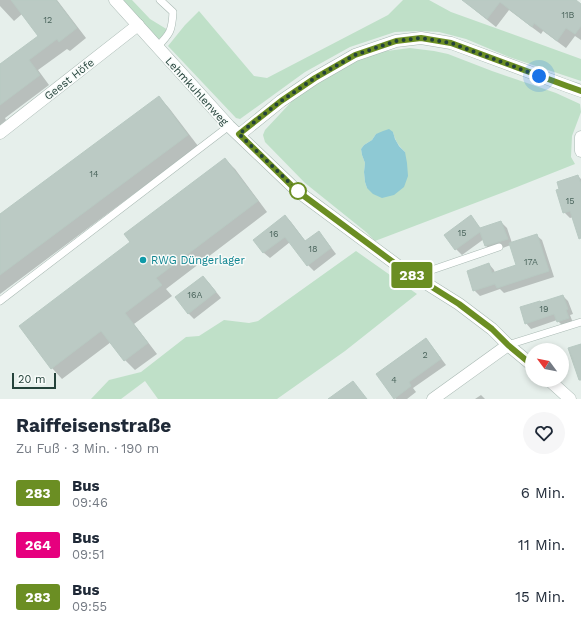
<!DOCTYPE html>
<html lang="de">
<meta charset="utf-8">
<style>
:root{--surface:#fff;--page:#f6f6f7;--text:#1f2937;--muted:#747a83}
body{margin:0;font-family:"Work Sans",sans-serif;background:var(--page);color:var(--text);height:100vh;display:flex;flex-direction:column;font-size:15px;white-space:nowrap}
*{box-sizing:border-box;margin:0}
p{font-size:13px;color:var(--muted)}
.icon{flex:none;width:22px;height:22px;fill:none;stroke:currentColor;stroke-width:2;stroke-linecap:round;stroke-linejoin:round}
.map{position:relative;height:399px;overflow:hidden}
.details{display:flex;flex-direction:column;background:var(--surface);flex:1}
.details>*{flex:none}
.badge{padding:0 8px;border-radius:3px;font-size:14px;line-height:26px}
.needle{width:26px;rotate:302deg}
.tools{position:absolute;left:525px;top:343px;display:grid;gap:8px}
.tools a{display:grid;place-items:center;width:44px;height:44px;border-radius:50%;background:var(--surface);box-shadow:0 2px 6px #0003;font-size:20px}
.scale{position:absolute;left:12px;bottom:10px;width:44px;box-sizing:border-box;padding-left:4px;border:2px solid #24423a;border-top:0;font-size:11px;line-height:14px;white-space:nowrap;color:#24423a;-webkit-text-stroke:3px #f7fbf9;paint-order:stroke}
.you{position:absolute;width:20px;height:20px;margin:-10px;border:3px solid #fff;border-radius:50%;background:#1a73e8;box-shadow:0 0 0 6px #1a73e833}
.map>.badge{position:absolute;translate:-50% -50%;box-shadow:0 0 0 2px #fff}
.round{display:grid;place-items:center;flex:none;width:42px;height:42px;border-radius:21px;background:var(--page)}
.overview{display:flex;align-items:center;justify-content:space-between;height:68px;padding:0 16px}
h1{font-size:19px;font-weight:700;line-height:30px}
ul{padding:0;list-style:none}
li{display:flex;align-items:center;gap:12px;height:52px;padding:0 16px}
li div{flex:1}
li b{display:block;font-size:15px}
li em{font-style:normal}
li .badge{min-width:44px;font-weight:700;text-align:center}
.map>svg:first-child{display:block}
.green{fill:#bfe0c8;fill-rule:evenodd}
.water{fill:#8ec9d4}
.shadow{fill:#0003}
.building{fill:#bbcac4;stroke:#b8c9c2}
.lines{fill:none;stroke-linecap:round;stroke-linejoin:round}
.lane-casing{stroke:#a8b8b2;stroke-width:8}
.street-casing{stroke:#a8b8b2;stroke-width:13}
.lane{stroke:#fff;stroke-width:7}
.street{stroke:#fff;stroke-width:12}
.line-casing{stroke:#fff;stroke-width:9}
.line{stroke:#6b8e23;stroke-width:6}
.walk{stroke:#24423a;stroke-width:4;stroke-dasharray:0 7.2}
.stop-dot{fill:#fff;stroke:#6b8e23;stroke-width:2}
.culture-dot{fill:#0f9aa8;stroke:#f7fbf9;stroke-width:1.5}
.labels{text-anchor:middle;stroke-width:3;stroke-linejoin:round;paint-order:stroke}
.number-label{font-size:9px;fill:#4a645c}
.street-label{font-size:11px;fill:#24423a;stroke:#f7fbf9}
.culture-label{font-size:11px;fill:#0d838f;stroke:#f7fbf9;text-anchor:start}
</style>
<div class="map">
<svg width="581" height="399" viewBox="0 0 581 399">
<rect width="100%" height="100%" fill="#e6efeb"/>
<g class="green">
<path d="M122,0h10l18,19 18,11 -10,10z"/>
<path d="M403,0h26l22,12 130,47v22l-72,-24 -43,-18 -27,-7 -19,-1 -25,1 -45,15 -45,25 -65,47 -4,-1 -68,-72 17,-21 14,-14 55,65 13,2 121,-63z"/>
<path d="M410,48l24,3 14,3 44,17 64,22 24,11 1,8 -9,24 -1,21 4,7 -58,23 -142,54 -9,-9 -61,-49 -40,-41 -2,-7 2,-5 29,-31 21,-14 41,-24 23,-9zM393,132c2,9 6,14 12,20l-38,36 -2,-6 -1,-10 1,-9 -3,-8 -1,-6 3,-4 8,-5 4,-6z"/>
<path d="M356,251l61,43 -72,57 -68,48h-119l-13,-18 -24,18h-30l18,-19 32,-8 45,-35 13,-1 25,-16 25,3 9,-2z"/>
</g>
<path class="water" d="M389,129l4,3 2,7 4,7 6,6 2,11 1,13 -4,11 -10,8 -12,3 -9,-4 -6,-6 -2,-6 -1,-10 1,-9 -3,-8 -1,-6 3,-4 8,-5 4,-6 7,-3z"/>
<g class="shadow">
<path d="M0,0h57l29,38 -16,13 -3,-2 -29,21 11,15 -44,33 1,2 -6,5v-60l39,-29 -17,-22 -8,7 -14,-15z"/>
<path d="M470,0h104l7,5v35l-6,-4 -9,12 -23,-17 -2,3 -32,-24 -13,17 -20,-16 -9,-8z"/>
<path d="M159,97l10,11 29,38 -198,148v-79z"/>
<path d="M225,159l10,10 32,43 -101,77 6,7 -38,28 23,30 -22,16 -10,-10 -14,-18 -49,37 -10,-11 79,-126z"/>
<path d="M578,176l3,3v56l-8,-18 -3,1 -6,-6z"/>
<path d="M285,216l6,6 15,20 18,-4 12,16 -22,17 -6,-6 -18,-23 -20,16 -6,-5 -10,-13z"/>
<path d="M471,217l10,12 20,-7 6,6 5,15 24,-8 6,5 12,37 -50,16 -4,-4 -20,7 -6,-6 15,-26 5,6 1,3 23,-8 -7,-20 -19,7 -6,-6 -2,-7 -22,16 -6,-6 -10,-14z"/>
<path d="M203,277l6,6 12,15 -27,21 -6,-6z"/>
<path d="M563,296l5,5 5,13 -3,1 3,8 -10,3 -6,-6 -26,9 -5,-6 15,-20z"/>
<path d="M426,339l5,6 15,20 -33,23 3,4 -9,7h-11l-19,-25z"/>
<path d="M481,395l4,4h-10z"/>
</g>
<g class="building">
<path d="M11,0h45l21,28 -18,14 -2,-3 -28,21 11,15 -40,30v-41l38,-28z"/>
<path d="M462,0h114l5,4v22l-6,8 -9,-6 -9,13 -23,-18 -2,4 -32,-25 -13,17z"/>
<path d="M159,96l29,39 -188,140v-61z"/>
<path d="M225,158l33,43 -102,77 6,7 -37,28 23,30 -24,18 -23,-30 -50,38 -32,-43 111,-84 -6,-8z"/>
<path d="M578,175l3,9v54l-2,1 -9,-28 -7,2 -7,-23 3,-1 -2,-7z"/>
<path d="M285,215l20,26 14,-10 12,17 -24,18 -22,-29 -22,16 -10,-13z"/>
<path d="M471,215l9,13 21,-7 7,18 -23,7 -5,-14 -25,18 -11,-15z"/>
<path d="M537,234l12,37 -52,17 -2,-4 -22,7 -6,-20 22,-8 3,10 24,-8 -7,-22z"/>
<path d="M203,276l13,16 -28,22 -13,-17z"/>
<path d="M563,295l5,14 -2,1 3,8 -12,4 -3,-8 -29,10 -5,-17 20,-6 1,1z"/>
<path d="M426,338l15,21 -32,23 2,4 -17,13 -18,-25z"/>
<path d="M581,344v36h-2l-11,-32z"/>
<path d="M353,381l14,18h-39z"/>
</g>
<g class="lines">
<g class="lane-casing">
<g id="lane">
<path d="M157,47c13,-13 15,-16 16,-35l-13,-12"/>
<path d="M416,277l10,-5 73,-25"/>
<path d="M0,301l229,-175"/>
<path d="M508,345l73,-23"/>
</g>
</g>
<g class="street-casing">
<g id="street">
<path d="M115,0l114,126 64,61 11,9 93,69 62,39 33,25 16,16 24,20"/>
<path d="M0,133l138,-108"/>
<path d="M239,135l42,-34 34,-23 40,-23 41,-14 25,-3 30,5 116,43 14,5"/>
<path d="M581,137v14"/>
<path d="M549,380l21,19"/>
<path d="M433,399l75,-54"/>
</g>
</g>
<use href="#lane" class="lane"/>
<use href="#street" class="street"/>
</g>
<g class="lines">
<g class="line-casing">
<path id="line" d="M532,365l-24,-20 -16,-16 -33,-25 -62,-39 -93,-69 -11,-9 -54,-53 42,-33 34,-23 40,-23 41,-14 25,-3 30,5 116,43 14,5"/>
</g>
<use href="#line" class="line"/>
<path class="walk" d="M298,191l-59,-57 42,-33 34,-23 40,-23 41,-14 25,-3 30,5 88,33"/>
</g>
<circle class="stop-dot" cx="298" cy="191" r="8"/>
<circle class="culture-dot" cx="143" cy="260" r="4"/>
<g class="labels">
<g class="number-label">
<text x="568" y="18">11B</text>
<text x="48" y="23">12</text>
<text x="94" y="177">14</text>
<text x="570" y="204">15</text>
<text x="462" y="236">15</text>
<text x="274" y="237">16</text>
<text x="313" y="252">18</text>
<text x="531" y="265">17A</text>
<text x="195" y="298">16A</text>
<text x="544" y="312">19</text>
<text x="425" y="358">2</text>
<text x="394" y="383">4</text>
</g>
<g class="street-label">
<text transform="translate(69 79) rotate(-38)" y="4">Geest Höfe</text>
<text transform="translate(197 91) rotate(48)" y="4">Lehmkuhlenweg</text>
</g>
<g class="culture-label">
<text x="151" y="264">RWG Düngerlager</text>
</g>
</g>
</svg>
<div class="tools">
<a><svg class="needle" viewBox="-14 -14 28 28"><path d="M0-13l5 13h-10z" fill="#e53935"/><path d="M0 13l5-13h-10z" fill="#747a83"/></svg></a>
</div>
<div class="scale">20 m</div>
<div class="you" style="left:539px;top:76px"></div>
<b class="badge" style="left:412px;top:275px;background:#6b8e23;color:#fff">283</b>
</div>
<section class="details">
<div class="overview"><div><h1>Raiffeisenstraße</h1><p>Zu Fuß · 3 Min. · 190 m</p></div><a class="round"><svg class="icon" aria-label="heart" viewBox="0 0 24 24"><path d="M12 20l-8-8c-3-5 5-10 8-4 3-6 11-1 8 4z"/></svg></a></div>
<ul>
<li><span class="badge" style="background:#6b8e23;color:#fff">283</span><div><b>Bus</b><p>09:46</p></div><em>6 Min.</em></li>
<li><span class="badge" style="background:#e6007e;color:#fff">264</span><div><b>Bus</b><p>09:51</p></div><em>11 Min.</em></li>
<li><span class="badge" style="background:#6b8e23;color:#fff">283</span><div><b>Bus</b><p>09:55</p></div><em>15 Min.</em></li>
</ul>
</section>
